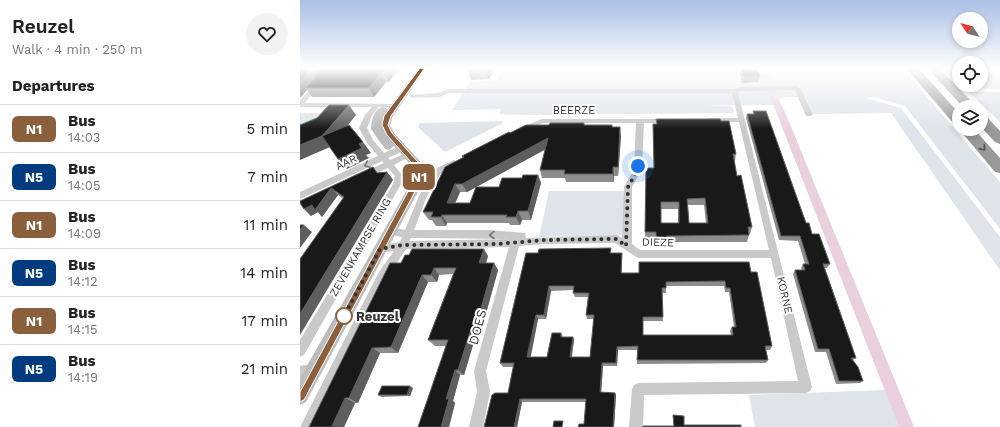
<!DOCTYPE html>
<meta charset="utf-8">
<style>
:root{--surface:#fff;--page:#f2f2f2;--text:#202124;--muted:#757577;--line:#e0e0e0}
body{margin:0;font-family:"Work Sans",sans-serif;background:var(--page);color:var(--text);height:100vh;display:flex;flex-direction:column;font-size:15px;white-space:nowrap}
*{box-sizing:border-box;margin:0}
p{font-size:13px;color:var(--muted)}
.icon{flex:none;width:22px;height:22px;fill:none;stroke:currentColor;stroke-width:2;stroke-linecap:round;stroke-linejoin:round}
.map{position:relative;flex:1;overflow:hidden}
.side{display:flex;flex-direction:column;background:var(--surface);width:300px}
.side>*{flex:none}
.badge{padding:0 8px;border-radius:6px;font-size:14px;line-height:26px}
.needle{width:26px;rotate:306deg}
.buttons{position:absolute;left:652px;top:12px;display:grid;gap:8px}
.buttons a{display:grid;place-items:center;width:36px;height:36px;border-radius:50%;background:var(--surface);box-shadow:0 2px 6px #0003;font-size:20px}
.you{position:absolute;width:20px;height:20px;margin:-10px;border:3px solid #fff;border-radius:50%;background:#1a73e8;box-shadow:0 0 0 6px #1a73e833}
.map>.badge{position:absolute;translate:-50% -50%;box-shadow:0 0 0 2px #fff}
h2{padding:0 12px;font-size:15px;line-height:36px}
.round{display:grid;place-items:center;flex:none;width:42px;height:42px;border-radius:21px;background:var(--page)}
.summary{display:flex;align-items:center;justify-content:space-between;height:68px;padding:0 12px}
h1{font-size:19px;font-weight:600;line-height:30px}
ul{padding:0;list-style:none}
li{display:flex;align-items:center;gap:12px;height:48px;padding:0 12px;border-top:1px solid var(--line)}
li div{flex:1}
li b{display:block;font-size:15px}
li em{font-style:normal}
li .badge{min-width:44px;font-weight:700;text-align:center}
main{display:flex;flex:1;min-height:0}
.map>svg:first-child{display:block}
.green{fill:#dee4ea}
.water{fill:#ead0df}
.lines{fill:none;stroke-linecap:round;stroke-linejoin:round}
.street{fill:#c9c9c9;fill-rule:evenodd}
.secondary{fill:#bcbcbc;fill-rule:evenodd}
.highway{fill:#999;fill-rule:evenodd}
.wall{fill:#8c8c8c;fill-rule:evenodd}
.shaded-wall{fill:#5e5e5e}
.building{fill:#191919;stroke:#5e5e5e;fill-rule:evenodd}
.oneway{stroke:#515151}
.oneway2{stroke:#767676}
.line{fill:#8b5e3c;stroke:#fff}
.walk{stroke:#323232;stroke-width:4;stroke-dasharray:0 7.2}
.stop-dot{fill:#fff;stroke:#8b5e3c;stroke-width:2}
.labels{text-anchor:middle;stroke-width:4;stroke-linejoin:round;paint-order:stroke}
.street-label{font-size:11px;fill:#323232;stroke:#fff}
.near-stop-label{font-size:13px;font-weight:bold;fill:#323232;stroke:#fff;text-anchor:start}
.near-street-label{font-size:13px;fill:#323232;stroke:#fff}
</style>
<main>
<section class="side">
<div class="summary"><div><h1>Reuzel</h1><p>Walk · 4 min · 250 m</p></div><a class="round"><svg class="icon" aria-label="heart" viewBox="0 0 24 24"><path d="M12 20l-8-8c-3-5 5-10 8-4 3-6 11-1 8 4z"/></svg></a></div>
<h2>Departures</h2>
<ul>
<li><span class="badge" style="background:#8b5e3c;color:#fff">N1</span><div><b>Bus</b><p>14:03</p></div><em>5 min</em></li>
<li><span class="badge" style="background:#003b80;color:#fff">N5</span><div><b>Bus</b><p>14:05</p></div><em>7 min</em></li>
<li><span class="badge" style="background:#8b5e3c;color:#fff">N1</span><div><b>Bus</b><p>14:09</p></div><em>11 min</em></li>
<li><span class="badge" style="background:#003b80;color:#fff">N5</span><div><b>Bus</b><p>14:12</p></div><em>14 min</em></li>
<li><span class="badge" style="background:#8b5e3c;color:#fff">N1</span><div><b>Bus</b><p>14:15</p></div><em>17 min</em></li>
<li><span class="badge" style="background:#003b80;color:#fff">N5</span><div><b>Bus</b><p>14:19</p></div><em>21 min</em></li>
</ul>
</section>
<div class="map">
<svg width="700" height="427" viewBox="0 0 700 427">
<rect width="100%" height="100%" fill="#fff"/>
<g class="green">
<path d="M206,69h397l97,113v47l-95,-123 -31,-9 -8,1 35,10 99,129v33l-109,-157 -78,1 -8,-17h-22l-9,8 -82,1h40l2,7 -204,2 -31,-1 2,-5 -49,1 18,-28 28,-2 3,-9h4z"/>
<path d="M691,69h9v20l-34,-1 -3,-3h18v-10l15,-1z"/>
<path d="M669,92h31v30z"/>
<path d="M0,113h26l-26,18z"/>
<path d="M203,121l-2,3 -56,28 -27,-25 2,-4z"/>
<path d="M249,191h76l-2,44 -84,2z"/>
<path d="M585,390l14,37h-144l-6,-32z"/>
</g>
<g class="water">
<path d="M428,69h40l4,9 -12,2 -4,-7h-25z"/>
<path d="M470,96h7l8,16 129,315h-15z"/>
</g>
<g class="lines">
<g class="street">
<path d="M23,69h6l-6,7 -4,11 -14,16 92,1 1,1 -3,2h-16l-7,8 -5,13 6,12 11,13 15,-7h6l1,2 -1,2 -17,8 2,2 18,-8 4,3 -18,10 9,11 -2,8 -97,171 -4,2v-17l93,-156 2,-8 -7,-8 -20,9h-6l-1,-2 1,-2 22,-10 -2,-2 -82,38v-7l78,-36 -11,-13 -8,-15 6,-13 7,-8h-72v-7l14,-15 3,-10z"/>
<path d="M497,86l3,2 13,26 -2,2h-4l-2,-2 -10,-24 -54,1 -3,2 74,294 -2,4 -4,2 -162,2 -1,32h-14l3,-38 2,-4 4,-2 160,-2 -27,-123h-133l-23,-15 -70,1 -26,2 -33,125 4,21 -7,35h-14l8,-35 -3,-21 35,-124 -103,2 -19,29 -73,149h-14l79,-155 15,-21 -14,2 -3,-1 -2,-3 2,-3 23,-4 2,-5 -15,-3 -2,-3 2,-3 3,-1 15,3 14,-34 12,-20 -13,4 -3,-1 -1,-2 1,-2 20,-6 19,-9 4,3 -17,10 -14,23 -13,34h75l36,3 1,5 91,-3 5,3 2,-51 8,-14 2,-7 2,-43h-93l-24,9 -4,-2 27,-11h130v4h-28l-2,43 -2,7 -8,14v57l8,6h129l-30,-128h-30l-4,-2 4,-2h29l-6,-25h-283l-9,4 -28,1 -3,-2 1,-1 29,-2 9,-4h287l5,-2zM111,238l100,1 -102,2z"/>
<path d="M14,364l4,2 2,4 -2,4 -18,4v-12z"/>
</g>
<path class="secondary" d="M118,69h8l-33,47 -3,9 4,8 35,38 -123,231 -6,3v-27l117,-206 -23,-26 -5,4 -4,-1 -14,-20c1,-8 2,-20 12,-22l5,2z"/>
<g class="highway">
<path d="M607,69h12l40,44v12l-5,-1z"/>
<path d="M628,69h12l37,38h-14z"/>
<path d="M681,115l5,1 14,15v13l-5,-2 -14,-15z"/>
<path d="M659,129h15l26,29v15l-5,-1z"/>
</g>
</g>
<g class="wall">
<path d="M0,69h99l-10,13h-3l-12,15h-62l-5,-7 -6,7h-1z"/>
<path d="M167,69h33l-1,2h-6l-4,8 -18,1z"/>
<path d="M441,69h16l3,7 -2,6 -16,1 -2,-9z"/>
<path d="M453,111l53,112 24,41 -3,4h-2l31,90 -3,2 10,21 -3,2 -24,1 -10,-32h-11l-22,-78 2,-4h7l-1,-2 2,-4h2l-7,-23 -19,-1 -33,-122 1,-4h6z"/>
<path d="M421,121l15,33 -1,7h-1l3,15 15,51 -2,7h-1v1l-2,7h-81v3h-10v-6h-11l1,-71h8zM388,205h16l2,18h-17zM361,209h17v14h-17z"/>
<path d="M284,125l28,2 9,9 -3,40h-4v6h-48l-1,-4h-23l-2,-8 5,-21 -69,38h23l23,-9 16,-3 3,8 -10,37h-9l-2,5h-10l-1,-2h-62l-1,3h-10l-4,-6h-3l-6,-8 40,-54 -1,-2 48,-23zM176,187l-6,16h-15l5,-11h7z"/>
<path d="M73,167l4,6 10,-1 6,8 -51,18 -4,-3 -16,22 -4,-5 -7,4 -11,-13z"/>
<path d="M226,253h85l11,5v15l129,-1 21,74 -2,4h-4l2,10 -2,3 -129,1v-14h-19l-1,16h-14l-2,26 14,1 1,2 -2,32h-36l6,-3 2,-22h-64l-5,25h-33l24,-34 5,-26h-10l-3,-4zM366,286h58l1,6h4l5,35h-2l-2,4 1,4h-88v-14h20l-1,-28h4zM274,290l-1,3 2,4h13l-2,18 1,4h7l-4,38h-18l2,-17 -1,-3h-10l-2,-4 -14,24h-17l8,-38h8l5,-28z"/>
<path d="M188,256l-2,7h8l4,7 -18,65h-4l-12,40h-4l-7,26 2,2 -6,24h-31l28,-81h-11l-7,-6 25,-66 -14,1 -2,7h-9l-30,71h-18l-22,50h-3l-11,24h-35l92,-164z"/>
<path d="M113,388l-3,8 -29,1 -3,-2z"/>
<path d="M373,415l11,10 -11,1z"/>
</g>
<g class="shaded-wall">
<path d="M8,69h14l-9,15 -8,4 2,2 -6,7 -1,-1v-15z"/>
<path d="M87,69h12l-10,13 -6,-9z"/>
<path d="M185,69h7l1,2 -4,8z"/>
<path d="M81,73l5,9 -12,15 -5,-9z"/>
<path d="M49,105l7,10 -25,31 -9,-10z"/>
<path d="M320,127l1,9 -3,40v-9z"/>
<path d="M22,136l8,11 -30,13v-15z"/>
<path d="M248,138l2,9 -83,45 -5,-8z"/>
<path d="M63,142l8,11 -5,2 3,3 -22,11 -9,-10 21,-15z"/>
<path d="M313,167l1,9v6l-1,-8z"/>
<path d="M87,172l6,8 -93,155v-21z"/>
<path d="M238,175l3,8 -10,37 -3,-9z"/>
<path d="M155,184l5,8 -8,19 -5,-8z"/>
<path d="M31,188l7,7 -16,22 -4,-5 -7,4 -7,-7z"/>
<path d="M218,211l4,9 -2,5 -4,-8z"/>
<path d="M142,215l5,8 -1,3 -5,-9z"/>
<path d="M4,225l8,7 -12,16v-18z"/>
<path d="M184,249l4,7 -4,14 -5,-7z"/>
<path d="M194,263l4,7 -18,65 -5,-6z"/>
<path d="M134,268l5,7 -2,7 -6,-7z"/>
<path d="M122,275l6,7 -30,71 -7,-6z"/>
<path d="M249,286l2,5 -5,28 -2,-4z"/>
<path d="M236,315l2,4 -8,42 -3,-4z"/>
<path d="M171,329l5,6 -12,40 -6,-5z"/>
<path d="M273,337l1,3 -3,20 -1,-3z"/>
<path d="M317,347l1,3 -1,16 -1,-3z"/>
<path d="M72,348l8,5 -22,50 -9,-5z"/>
<path d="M302,363l1,3 -2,29 -1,-3z"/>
<path d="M155,370l5,5 -7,26 2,2 -6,24h-8l5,-28z"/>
<path d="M110,386l3,2 -3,8 -3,-1z"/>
<path d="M315,393l1,2 -2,32h-1z"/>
<path d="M45,398l10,5 -11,24h-10l-2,-1z"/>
<path d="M220,399l2,3 -5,25h-3z"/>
</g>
<g class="building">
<path d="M0,69h8l-2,6 -6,6z"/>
<path d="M18,69h69l-4,4h-2l-12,15h-64l9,-9z"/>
<path d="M441,69h16l3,7h-17z"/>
<path d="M29,105h20l-27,31 27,-11 14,17 -4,2 3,4 -24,11 -16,-23 -22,9v-20l17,-7z"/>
<path d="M453,111h13l40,112h3l3,11h7l11,30h-7l33,94h-5l7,9 5,14h-24l-10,-32h-11l-23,-79h10l-2,-6h6l-9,-28h-19l-34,-122h7z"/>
<path d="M356,119h64l1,2h8l7,33h-3l4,22 4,-1 11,52h-4l1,8 -83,1v2h-10v-6h-11l1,-64h8l-1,-44h4zM405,198l3,25h-19l-2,-24zM361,202h18v21h-18z"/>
<path d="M250,123h34v2h28v2h8l-2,40h-5v7h-49l1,-4h-25l8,-32 -86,46h-7l-8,19h23l6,-16h23l3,-9h20l1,-3h15l-10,36h-10l-2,6h-10l1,-2h-65l-1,2h-10l2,-5h-10l22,-45 19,-10 -2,-1 47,-24 1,1 16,-8h23z"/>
<path d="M73,167l4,6 10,-1 -87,142v-55l44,-62 -13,-9 -16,22 -3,-5 -8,4 -4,-6v-2z"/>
<path d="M0,225h4l-4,5z"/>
<path d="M311,248l-1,5h12l-1,20h18v-11h110l2,10h6l15,74h-7l3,14h-131l1,-14 -21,1 -1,16h-14l-2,29 15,1 -2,34h-35l1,-3h5l2,-25h-66l-6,28h-30l8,-32 3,-2h13l6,-30h-14l26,-110h12l1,-4zM425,281l1,7h4l6,39h-4l1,8h-90v-18h20l-1,-29h4v-6zM249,286h25l-1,7h16l-3,22h8l-4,42h-20l3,-20h-12v-4h-9l-5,24h-20l9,-42h8z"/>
<path d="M112,249h72l-5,14h15l-19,66h-4l-13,41h-3l-9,29h3l-8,28h-23l30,-87h-20l28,-72h-22l-3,7h-9l-31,72 -19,1 -23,50h-4l-13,28h4v1h-27l81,-164h11l4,-8h4z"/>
<path d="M82,386h28l-3,9h-29z"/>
<path d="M373,415l11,1v9h57v2h-98v-1h31z"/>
<path d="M254,421h9l-1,6h-9z"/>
</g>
<defs><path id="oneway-chevron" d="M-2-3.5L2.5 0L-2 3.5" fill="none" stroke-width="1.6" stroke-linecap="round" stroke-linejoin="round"/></defs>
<use class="oneway" href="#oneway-chevron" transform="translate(683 148) rotate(49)"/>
<g class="oneway2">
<use href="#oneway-chevron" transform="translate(67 165) rotate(155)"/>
<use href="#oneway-chevron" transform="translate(192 235) rotate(180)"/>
</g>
<linearGradient id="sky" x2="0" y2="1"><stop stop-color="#a9bfe4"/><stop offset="0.53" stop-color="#fff"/><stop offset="1" stop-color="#fff" stop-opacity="0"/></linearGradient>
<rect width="700" height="129" fill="url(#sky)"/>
<path class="line" d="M120,68l4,1 -33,47 -3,9 4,8 34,38 -122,229 -4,2v-10l119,-221 -32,-36 -5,-10 2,-9z"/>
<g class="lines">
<path class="walk" d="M44,316l-1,2 37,-69 23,-4 94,-1 48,-4 72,-1 9,7 2,-59 8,-14 2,-7"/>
</g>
<circle class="stop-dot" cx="44" cy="316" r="8"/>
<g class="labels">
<g class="street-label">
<text x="274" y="114">BEERZE</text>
<text transform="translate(46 162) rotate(-25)" y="4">AAR</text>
<text transform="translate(358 242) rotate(2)" y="4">DIEZE</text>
<text transform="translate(60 247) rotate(-60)" y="4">ZEVENKAMPSE RING</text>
<text transform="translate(485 295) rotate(77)" y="4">KORNE</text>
</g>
<g class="near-stop-label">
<text x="56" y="321">Reuzel</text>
</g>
<g class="near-street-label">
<text transform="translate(177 327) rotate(-75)" y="5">DOES</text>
</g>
</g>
</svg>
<div class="buttons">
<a><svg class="needle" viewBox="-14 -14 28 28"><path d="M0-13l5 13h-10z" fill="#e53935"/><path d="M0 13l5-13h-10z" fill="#757577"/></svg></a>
<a><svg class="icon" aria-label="locate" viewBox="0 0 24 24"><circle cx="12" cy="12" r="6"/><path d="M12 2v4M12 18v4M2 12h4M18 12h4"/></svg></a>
<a><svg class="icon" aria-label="layers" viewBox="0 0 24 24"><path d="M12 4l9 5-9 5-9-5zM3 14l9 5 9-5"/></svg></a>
</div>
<div class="you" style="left:338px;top:166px"></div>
<b class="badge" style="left:119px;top:177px;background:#8b5e3c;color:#fff">N1</b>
</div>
</main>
